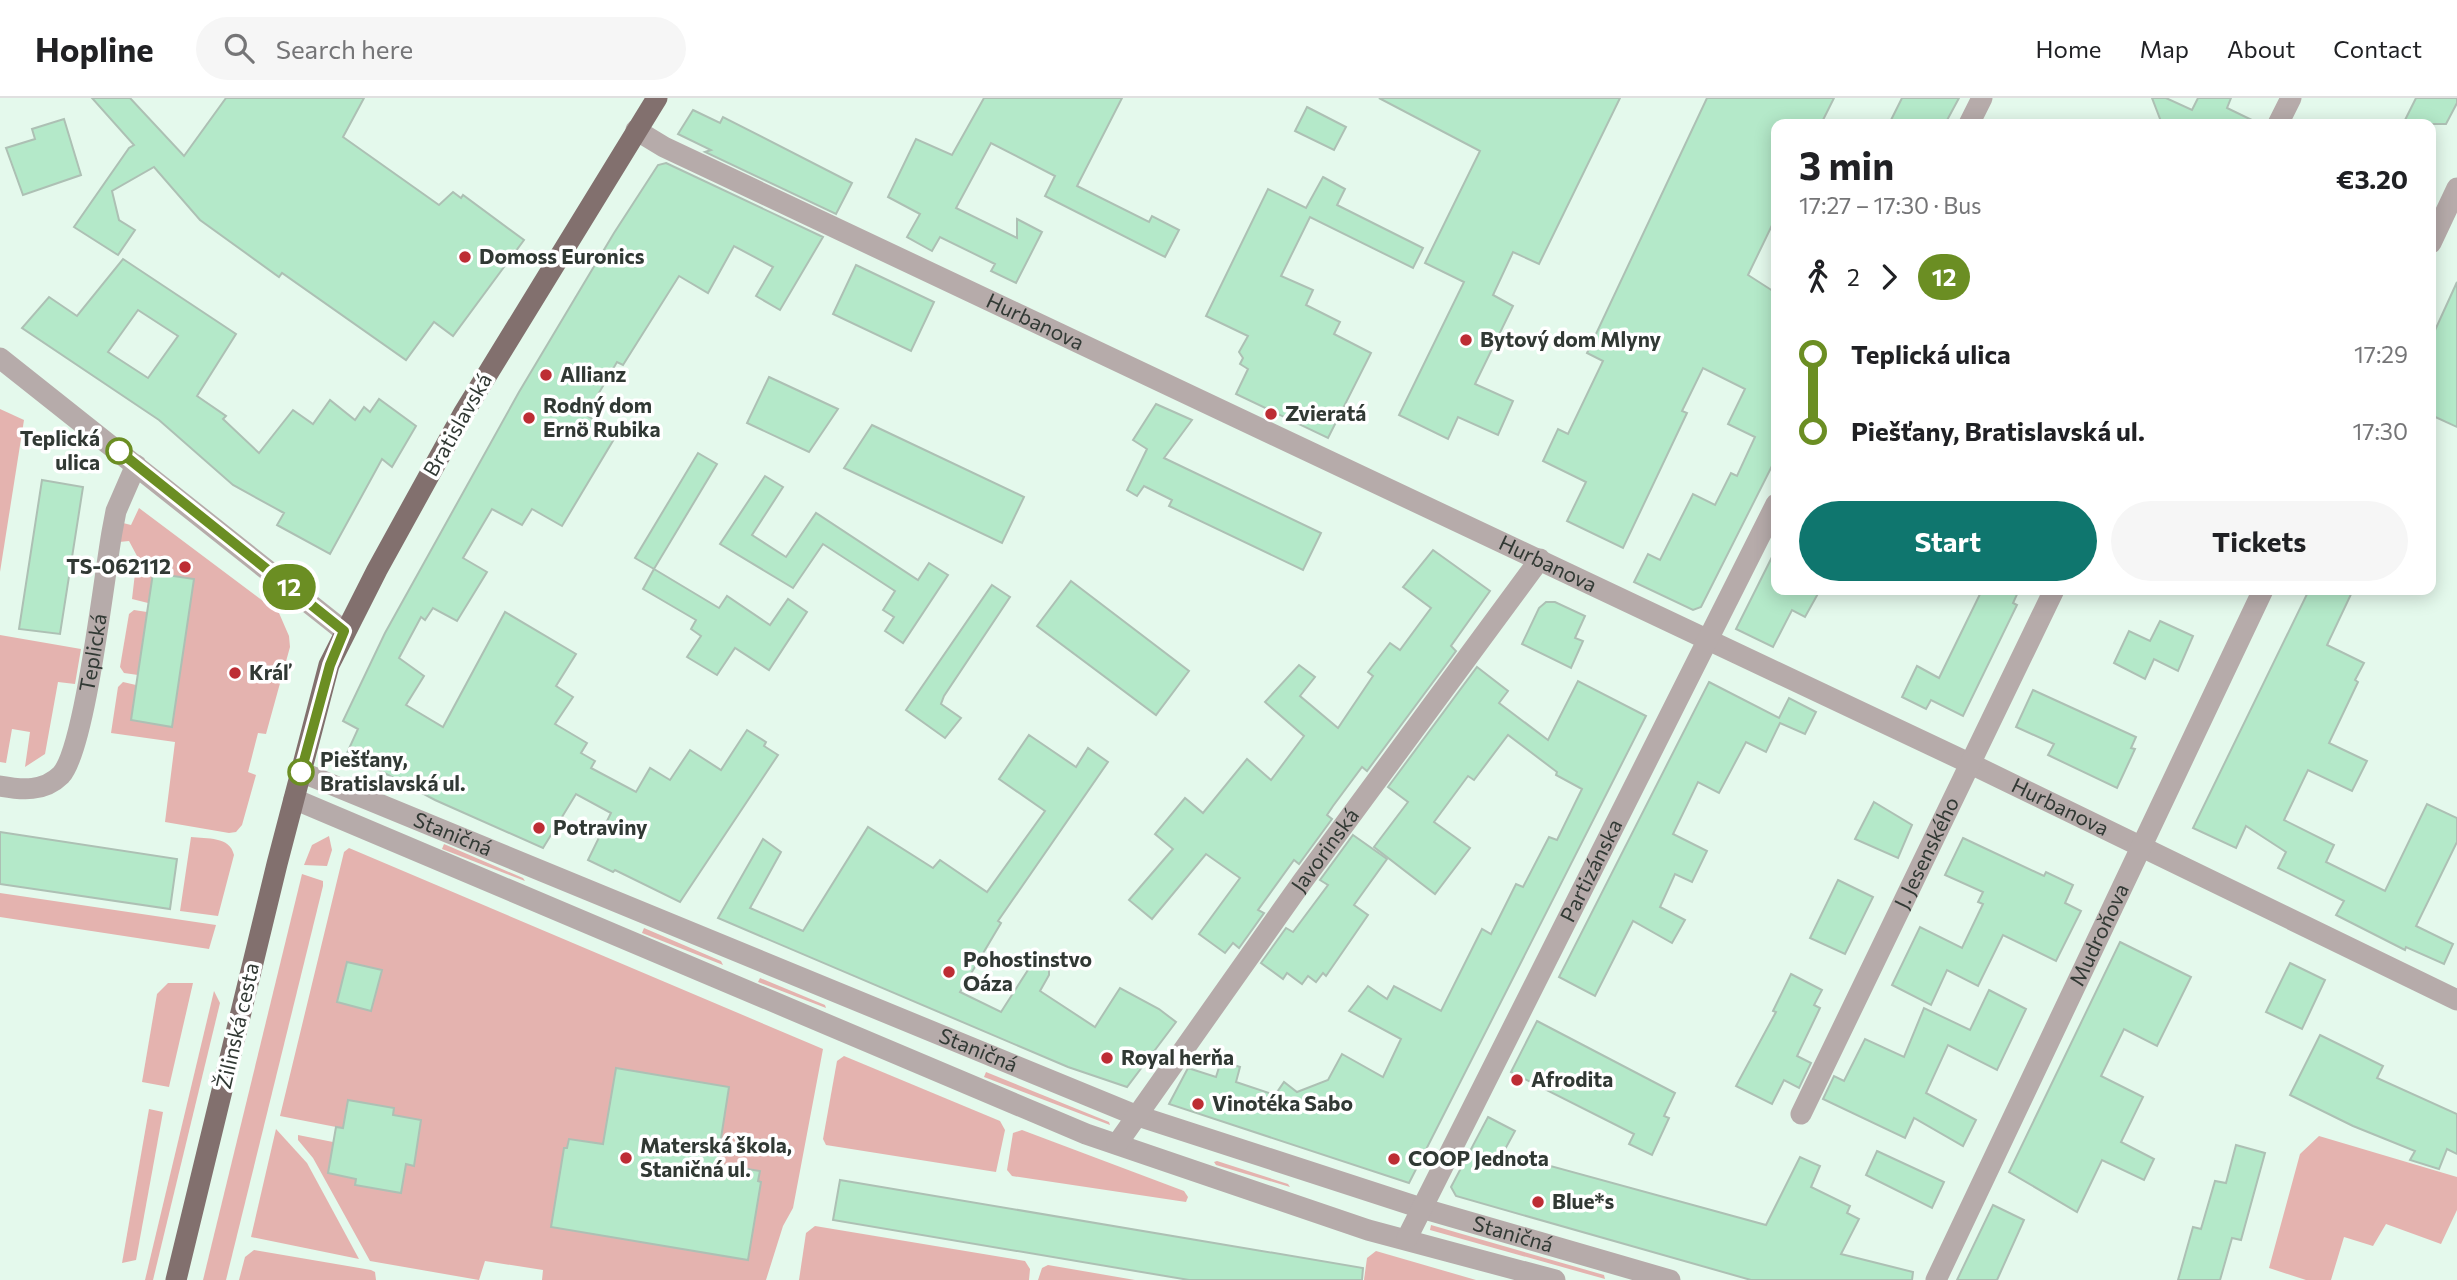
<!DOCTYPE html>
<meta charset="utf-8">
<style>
:root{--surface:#fff;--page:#f6f6f6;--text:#202124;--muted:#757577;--line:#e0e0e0;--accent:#0f766e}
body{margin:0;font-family:Commissioner,sans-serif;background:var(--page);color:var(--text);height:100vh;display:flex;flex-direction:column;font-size:26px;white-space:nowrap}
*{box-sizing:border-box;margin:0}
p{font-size:23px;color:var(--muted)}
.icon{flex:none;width:38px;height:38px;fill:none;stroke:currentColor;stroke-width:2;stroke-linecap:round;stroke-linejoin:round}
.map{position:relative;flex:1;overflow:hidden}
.sheet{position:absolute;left:1771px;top:21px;width:665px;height:476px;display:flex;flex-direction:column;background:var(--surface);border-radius:14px;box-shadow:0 4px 18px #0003}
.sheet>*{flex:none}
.badge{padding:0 14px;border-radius:23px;font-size:24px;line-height:46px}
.map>.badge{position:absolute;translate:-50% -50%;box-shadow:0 0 0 4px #fff}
.legs{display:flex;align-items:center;gap:10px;height:77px;padding:0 28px;font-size:23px}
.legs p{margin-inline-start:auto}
.overview{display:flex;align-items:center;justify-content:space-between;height:119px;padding:0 28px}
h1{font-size:38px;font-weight:700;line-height:52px}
.primary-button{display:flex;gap:14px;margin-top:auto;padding:14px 28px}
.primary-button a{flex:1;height:80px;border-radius:42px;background:var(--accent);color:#fff;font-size:28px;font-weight:700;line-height:80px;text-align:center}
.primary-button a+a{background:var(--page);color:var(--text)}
ul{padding:0 28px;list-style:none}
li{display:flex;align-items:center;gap:24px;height:77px;font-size:26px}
li i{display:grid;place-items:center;width:10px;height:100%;margin:0 9px;background:currentColor}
li i::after{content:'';width:18px;height:18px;margin:-9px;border:5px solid;border-radius:50%;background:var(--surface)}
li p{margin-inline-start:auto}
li:first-child i{background:linear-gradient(#0000 50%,currentColor 0)}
li:last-child i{background:linear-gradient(currentColor 50%,#0000 0)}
header{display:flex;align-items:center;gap:42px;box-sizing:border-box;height:98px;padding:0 35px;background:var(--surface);border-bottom:2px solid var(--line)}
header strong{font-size:33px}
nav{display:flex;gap:38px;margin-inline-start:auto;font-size:24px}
.search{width:490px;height:63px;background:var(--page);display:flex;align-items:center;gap:18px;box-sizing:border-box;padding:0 24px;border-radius:38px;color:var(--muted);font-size:26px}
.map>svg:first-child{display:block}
.green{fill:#e4b3af}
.building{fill:#b4e9c9;stroke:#adc0b4;stroke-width:2;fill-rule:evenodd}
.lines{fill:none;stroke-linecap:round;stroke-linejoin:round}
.minor{stroke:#b6abaa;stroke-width:21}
.major{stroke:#82706e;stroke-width:21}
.line-1-casing{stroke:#fff;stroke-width:16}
.line-1{stroke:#6b8e23;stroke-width:10}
.poi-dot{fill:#bd2d34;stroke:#fff;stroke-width:2.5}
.stop-1-dot{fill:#fff;stroke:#6b8e23;stroke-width:3.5}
.labels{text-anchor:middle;stroke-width:7;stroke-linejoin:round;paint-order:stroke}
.poi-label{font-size:21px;font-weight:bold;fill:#313934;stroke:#fff;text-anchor:start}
.street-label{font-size:21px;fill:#313934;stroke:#fff}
.stop-label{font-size:21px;font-weight:bold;fill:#313934;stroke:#fff;text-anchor:end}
</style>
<header>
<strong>Hopline</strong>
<div class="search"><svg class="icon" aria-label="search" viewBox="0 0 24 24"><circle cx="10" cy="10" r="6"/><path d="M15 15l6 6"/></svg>Search here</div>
<nav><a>Home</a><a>Map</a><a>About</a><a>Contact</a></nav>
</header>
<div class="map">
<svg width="2457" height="1182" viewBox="0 0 2457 1182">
<rect width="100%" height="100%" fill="#e4f9ec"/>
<g class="green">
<path d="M0,311l24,11 -24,152z"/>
<path d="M139,410l140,105 10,23 1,11 -24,87 -8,-1 -10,39 8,3 -14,50 -6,7 -7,1 -64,-11 10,-80 -64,-9 7,-46 5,-5 13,3 -5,35 41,7 21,-148 -40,-6 -5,30 -16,-4 5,-43 -8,-15 -10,1 4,-19 8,2z"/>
<path d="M134,512l13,2 -9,63 -14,-2 -4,-6 9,-53z"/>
<path d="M0,537l81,14 -6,35 -17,-2 -13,72 -20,13 5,-35 -18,-3 -6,34 -6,-1z"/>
<path d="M329,738l3,14 -5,16 -23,-1 8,-20z"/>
<path d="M191,739c16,2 39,-1 43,18l-16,61 -38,-5z"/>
<path d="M444,746l79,34 2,3 -83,-32z"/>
<path d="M349,750l474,201 -30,159 -10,18 -17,54h-224l1,-10 -58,-9 -6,19 -109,-19 -57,-103 -15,-18v-5l35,7 3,-15 -56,-11 64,-264z"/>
<path d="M302,776l21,7v5l-97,394h-23z"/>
<path d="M0,795l216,32 -7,24 -209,-32z"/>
<path d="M644,830l77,33 2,4 -81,-32z"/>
<path d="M760,880l65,27 1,3 -68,-26z"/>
<path d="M168,885h25l-24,104 -27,-5 15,-88z"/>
<path d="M214,893l6,12 -67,277h-8z"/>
<path d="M844,958l156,65 5,9 -9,42 -170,-27 -3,-6 14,-78z"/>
<path d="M986,974l123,50 1,3 -126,-48z"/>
<path d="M149,1011l14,3 -27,148 -14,3z"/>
<path d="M276,1031l31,34 52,96 -108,-22z"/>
<path d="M1022,1032l162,61 4,6 -2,5 -174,-26 -5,-6 6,-37z"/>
<path d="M2319,1038l138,41v33l-16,34 -55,-20 -13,22 -29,-9 -13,43h-25l-37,-12 31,-114z"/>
<path d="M1217,1063l71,23 2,3 -74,-22 -2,-3z"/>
<path d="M1431,1127l173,50 1,4 -175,-49z"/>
<path d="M815,1128l210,35 5,8 -1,11h-230l7,-47z"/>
<path d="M254,1152l117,20 4,2 1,8h-137l6,-23z"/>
<path d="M1376,1153l100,29h-112l3,-22z"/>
<path d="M1048,1167l87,15h-97l4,-12z"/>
</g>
<g class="building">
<path d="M92,0h38l54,58 42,-58h138l-21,39 96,68 14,-13 8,6 2,-3 61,45 -71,96 -19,-14 -28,38 -124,-87 -3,4 -79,-57 -46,-53 -42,24 7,29 16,10 -17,25 -44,-28 55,-79 5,-3z"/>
<path d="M984,0h138l-45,88 72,36 3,-6 27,14 -14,27 -120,-61 10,-20 -64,-33 -35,65 61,30v-19l25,13 -26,51 -25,-12 4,-7 -55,-27 -8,14 -25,-14 13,-23 -32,-17 28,-58 36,16z"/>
<path d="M1379,0h241l-81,166 -26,-12 -20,43 20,11 -38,78 38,17 -15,34 -40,-18 -10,22 -49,-24 65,-133 -39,-19 55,-112z"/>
<path d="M1707,0h127l-13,26h-45v93l-28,58 28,18v165l-75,149 -8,3 -59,-28 14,-28 12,6 33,-66 22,11 16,-32 6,3 18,-39 -27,-13 17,-35 -42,-21 -21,43 5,2 -64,135 -56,-27 19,-39 -43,-21 15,-32 10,5 35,-73 -16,-8z"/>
<path d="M1902,0h57l-14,26h-56z"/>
<path d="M2152,0h14l26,12 6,-12h33l-4,10 33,16h-98z"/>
<path d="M2416,0h41v5l-11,21h-43z"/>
<path d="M1307,9l39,20 -12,23 -39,-19z"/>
<path d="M693,12l27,13 3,-6 129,66 -16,31 -131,-62 6,-2 -33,-16z"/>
<path d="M64,21l17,56 -58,20 -17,-47 29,-9 -3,-10z"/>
<path d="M666,65l157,74 -43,73 -24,-14 17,-29 -39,-21 -26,47 -29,-17 -56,89 -6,-3 -31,53 31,19 -55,92 -30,-17 -10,16 -30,-16 -29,49 24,14 -30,49 -24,-13 -8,12 -4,-3 -22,41 25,18 -18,29 37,22 62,-115 71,42 -20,32 17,11 -18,27 32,19 -6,10 14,8 -4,7 45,24 14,-24 20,12 20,-30 31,20 26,-40 19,12 -2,4 14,9 -98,147 -65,-32 -2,2 -25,-12 23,-47 -35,-19 -33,54 -108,-48 -88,-47 11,-24 -15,-8 42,-88 134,-241 95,-159 44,-68z"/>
<path d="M1323,79l22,12 -8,16 86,43 -10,20 -103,-51 -29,59 32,14 -7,15 34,17 -6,12 37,19 -43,85 -92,-44 12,-25 -8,-5 3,-6 -4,-6 9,-16 -42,-20 62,-127 38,19z"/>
<path d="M123,161l113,75 -39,62 29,20 -3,3 36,34 34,-43 20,14 17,-24 25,20 9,-13 6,5 9,-13 37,27 -24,41 -10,-8 -52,95 -53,-29 7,-12 -51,-28 -74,-65 -137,-92 27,-31 28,19zM138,212l40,26 -30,42 -40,-26z"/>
<path d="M856,167l78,37 -23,49 -78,-37z"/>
<path d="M2457,184v145l-26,-12v-76z"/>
<path d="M769,279l69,32 -29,43 -62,-29z"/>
<path d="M1156,306l36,16 -28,38 157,75 -18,37 -134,-64 3,-6 -28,-14 -7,10 -10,-6 20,-41 -14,-9z"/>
<path d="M872,327l152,72 -22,46 -158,-75z"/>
<path d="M698,355l19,11 -63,105 -19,-11z"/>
<path d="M765,378l18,11 -31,48 34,22 30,-44 102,67 11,-17 19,12 -45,68 -18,-12 9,-14 -11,-7 12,-19 -72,-47 -30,44 -73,-44z"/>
<path d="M42,382l41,7 -23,147 -41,-5z"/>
<path d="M1776,451v41h44l-15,27 -13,-7 -19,37 -37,-18z"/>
<path d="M1433,452l57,41 -39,55 5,5 -89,120 -5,-4 -29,39 -6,9 5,4 -33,45 -5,-4 -36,50 6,3 -25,35 -6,-5 -8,10 -26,-19 41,-56 -34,-24 -54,65 -23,-19 44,-51 -18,-15 30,-36 18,15 44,-54 24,21 33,-44 -39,-34 34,-37 16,12 -15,19 38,32 35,-52 -5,-4 22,-29 10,7 31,-42 -28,-21z"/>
<path d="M654,471l65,39 8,-12 43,29 18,-26 19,13 -38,58 -34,-22 -18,27 -30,-18 14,-21 -10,-7 5,-9 -53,-31z"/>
<path d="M153,475l41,6 -22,148 -41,-7z"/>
<path d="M1071,483l118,90 -33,44 -119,-89z"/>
<path d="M992,487l18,12 -66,99 -3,8 20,14 -16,20 -39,-28z"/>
<path d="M1982,492h37l-6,13 4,2 -54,111 -32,-16 -5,9 -24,-12 15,-31 22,12z"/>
<path d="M2309,492h44l-26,55 37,18 -9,17 3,2 -29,61 38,18 -15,30 -44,-21 -24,50 50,25 -8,17 59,29 42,-87 30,14v24l-41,84 37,18 -9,20 -38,-17 -1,3 -69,-35 8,-14 -66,-33 8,-16 -40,-26 -10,22 -43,-20z"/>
<path d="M1546,504h9l30,14 -10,22 8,3 -12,27 -49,-24 17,-36z"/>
<path d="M2160,523l33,15 -15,35 -24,-12 -9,20 -31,-16 15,-32 21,10z"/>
<path d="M1477,569l31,24 -9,12 49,37 30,-59 68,35 -237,467 -240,-79 19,-36 28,9 5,-16 19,6 -4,15 39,13 9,-13 13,10 31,-12 14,-26 41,23 18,-38 -52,-28 19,-25 19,13 7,-13 47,25 41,-82 9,5 25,-50 7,3 26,-50 8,3 25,-51 -26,-14 1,-3 -49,-37 -34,45 -6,-4 -34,46 36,26 -35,46 -61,-47 34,-45 -20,-15z"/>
<path d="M1709,584l70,36 10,-20 27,14 -11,22 -25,-11 -14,29 -20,-10 -27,51 -21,-11 -25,52 34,17 -15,31 -17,-8 -15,33 25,13 -13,23 -39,-22 -38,75 -36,-19z"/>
<path d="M2033,592l103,47 -5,11 4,1 -18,39 -69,-33 6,-11 -38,-17z"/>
<path d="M1029,637l47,32 12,-19 20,14 -110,159 3,2 -41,69 41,20 34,-53 14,7v9l-9,16 55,36 25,-39 39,21 17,13 -49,65 -59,-20 -350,-149 45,-79 18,13 -31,56 53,23 65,-104 65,41 7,-8 47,32 58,-81 -46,-32z"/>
<path d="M1874,704l38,23 -14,33 -43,-19z"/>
<path d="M0,734l177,27 -7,50 -170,-25z"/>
<path d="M1353,737l34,24 -33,46 14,10 -42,61 -3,-3 -7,9 -8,-6 -6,8 -15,-11 -4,6 -22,-16 25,-35 7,4 35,-47 -8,-5z"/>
<path d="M1963,740l81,38 2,-4 27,13 -8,18 16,8 -25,50 -53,-26 -25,51 -31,-16 -16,35 -39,-20 28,-58 42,21 21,-44 -5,-2 5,-10 -38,-17z"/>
<path d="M1838,782l35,17 -28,57 -35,-16z"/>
<path d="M2120,844l71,35 -34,69 -33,-17 -23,47 42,21 -22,45 33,17 -10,21 -42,-20 -25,52 -68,-40z"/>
<path d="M347,864l35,8 -11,41 -34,-9z"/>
<path d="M2290,865l35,17 -23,49 -36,-17z"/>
<path d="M1791,876l31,16 -8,15 6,3 -23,48 14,7 -12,25 -15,-8 -12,24 -36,-18 40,-74 -3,-1z"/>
<path d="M1989,892l37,19 -29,61 -49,-25 -22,48 50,27 -13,26 -49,-28 -9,20 -82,-39 11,-23 10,5 21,-42 39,18 20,-49 46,22z"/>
<path d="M1537,923l138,72 -11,23 5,2 -17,37 -23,-11 5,-10 -123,-62z"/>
<path d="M2320,937l63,31 -6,12 80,36v40l-10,-5 -8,20 -29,-9 5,-9 -62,-25 -63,-31z"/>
<path d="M616,970l113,19 -12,77 43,7 -2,10 3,1 -13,78 -197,-33 13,-79h3l2,-9 34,5z"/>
<path d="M348,1002l46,8 -1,7 28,5 -7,46 -8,-2 -5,29 -46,-8 1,-6 -28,-6 8,-46 7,1z"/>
<path d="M1488,1019l27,14 -12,22 263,72 34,-68 20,9 -9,21 39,19 -3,7 12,6 -18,35 72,18 -1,8h-161l-295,-84 -5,-9z"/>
<path d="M2236,1047l29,8 -24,87 -9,-2 -12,42h-42l15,-53 8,2 14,-48 11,2z"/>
<path d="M1877,1053l67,31 -12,26 -66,-33z"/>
<path d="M840,1082l523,88 -1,12h-173l-356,-60z"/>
<path d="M1993,1107l31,15 -27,60h-40z"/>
</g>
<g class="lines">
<g class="minor">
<path d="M1969,26l13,-26"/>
<path d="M2278,26l13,-26"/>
<path id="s1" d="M636,32l28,17 1307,617 486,236"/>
<path d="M2431,145l26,-55"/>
<path d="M0,260l344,273"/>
<path id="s2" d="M301,674l834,343 286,93 249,72"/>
<path id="s3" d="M0,688c22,4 44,6 61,-11 24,-26 43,-198 51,-243l4,-21 20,-46"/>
<path d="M294,701l792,335 282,96 187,50"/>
<path id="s4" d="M1801,1016l253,-524"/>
<path id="s5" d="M1117,1046l185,-262 238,-323"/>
<path id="s6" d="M1407,1140l369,-734"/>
<path id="s7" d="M1936,1182l327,-690"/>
</g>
<path class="major" d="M176,1182l101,-416 52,-199 48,-95 86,-156 194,-316"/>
</g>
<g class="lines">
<g class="line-1-casing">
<path id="line-1" d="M119,353l225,180 -14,34 -29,107"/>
</g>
<use href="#line-1" class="line-1"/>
</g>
<g class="poi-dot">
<circle cx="465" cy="159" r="7"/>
<circle cx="1466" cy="242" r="7"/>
<circle cx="546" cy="277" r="7"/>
<circle cx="1271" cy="316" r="7"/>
<circle cx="529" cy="320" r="7"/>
<circle cx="185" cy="469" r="7"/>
<circle cx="235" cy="575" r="7"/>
<circle cx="539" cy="730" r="7"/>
<circle cx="949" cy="874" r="7"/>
<circle cx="1107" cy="960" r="7"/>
<circle cx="1517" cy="982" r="7"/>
<circle cx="1198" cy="1006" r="7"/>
<circle cx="626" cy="1060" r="7"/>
<circle cx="1394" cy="1061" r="7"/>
<circle cx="1538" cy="1104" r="7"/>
</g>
<g class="stop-1-dot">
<circle cx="119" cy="353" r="12"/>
<circle cx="301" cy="674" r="12"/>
</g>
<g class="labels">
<g class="poi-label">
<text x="479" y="166">Domoss Euronics</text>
<text x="1480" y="249">Bytový dom Mlyny</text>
<text x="560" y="284">Allianz</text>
<text x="543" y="315">Rodný dom<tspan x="543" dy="24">Ernö Rubika</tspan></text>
<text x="1285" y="323">Zvieratá</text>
<text x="171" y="476" text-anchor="end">TS-062112</text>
<text x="249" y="582">Kráľ</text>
<text x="553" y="737">Potraviny</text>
<text x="963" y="869">Pohostinstvo<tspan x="963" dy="24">Oáza</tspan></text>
<text x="1121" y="967">Royal herňa</text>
<text x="1531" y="989">Afrodita</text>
<text x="1212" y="1013">Vinotéka Sabo</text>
<text x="640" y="1055">Materská škola,<tspan x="640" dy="24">Staničná ul.</tspan></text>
<text x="1408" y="1068">COOP Jednota</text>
<text x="1552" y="1111">Blue*s</text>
</g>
<g class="street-label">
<text dy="7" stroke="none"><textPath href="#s1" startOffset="443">Hurbanova</textPath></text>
<text transform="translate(458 327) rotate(-60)" y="7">Bratislavská</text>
<text dy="7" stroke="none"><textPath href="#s1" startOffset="1010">Hurbanova</textPath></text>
<text dy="7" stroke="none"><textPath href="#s3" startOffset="192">Teplická</textPath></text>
<text dy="7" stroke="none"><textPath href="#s1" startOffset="1577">Hurbanova</textPath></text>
<text dy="7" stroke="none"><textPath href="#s2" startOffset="164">Staničná</textPath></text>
<text dy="7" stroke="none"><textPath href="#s5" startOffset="360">Javorinská</textPath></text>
<text dy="7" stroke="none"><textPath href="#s4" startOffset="290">J. Jesenského</textPath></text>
<text dy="7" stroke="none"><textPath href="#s6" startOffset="411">Partizánska</textPath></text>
<text dy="7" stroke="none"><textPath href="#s7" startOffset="382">Mudroňova</textPath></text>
<text transform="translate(238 928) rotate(-77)" y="7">Žilinská cesta</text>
<text dy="7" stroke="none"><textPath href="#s2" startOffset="732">Staničná</textPath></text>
<text dy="7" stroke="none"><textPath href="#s2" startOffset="1298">Staničná</textPath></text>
</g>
<g class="stop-label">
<text x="100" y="348">Teplická<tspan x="100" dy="24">ulica</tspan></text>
<text x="320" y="669" text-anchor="start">Piešťany,<tspan x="320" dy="24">Bratislavská ul.</tspan></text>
</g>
</g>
</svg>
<b class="badge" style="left:289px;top:489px;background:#6b8e23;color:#fff">12</b>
<section class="sheet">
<div class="overview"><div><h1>3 min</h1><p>17:27 – 17:30 · Bus</p></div><b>€3.20</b></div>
<div class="legs"><svg class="icon" aria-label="walk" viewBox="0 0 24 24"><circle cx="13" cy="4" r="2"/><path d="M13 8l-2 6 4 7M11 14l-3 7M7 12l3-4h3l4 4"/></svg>2<svg class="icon" aria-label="forward" viewBox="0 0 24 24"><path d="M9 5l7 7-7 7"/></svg><b class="badge" style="background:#6b8e23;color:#fff">12</b></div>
<ul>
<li><i style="color:#6b8e23"></i><b>Teplická ulica</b><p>17:29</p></li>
<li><i style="color:#6b8e23"></i><b>Piešťany, Bratislavská ul.</b><p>17:30</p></li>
</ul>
<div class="primary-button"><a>Start</a><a>Tickets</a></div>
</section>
</div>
